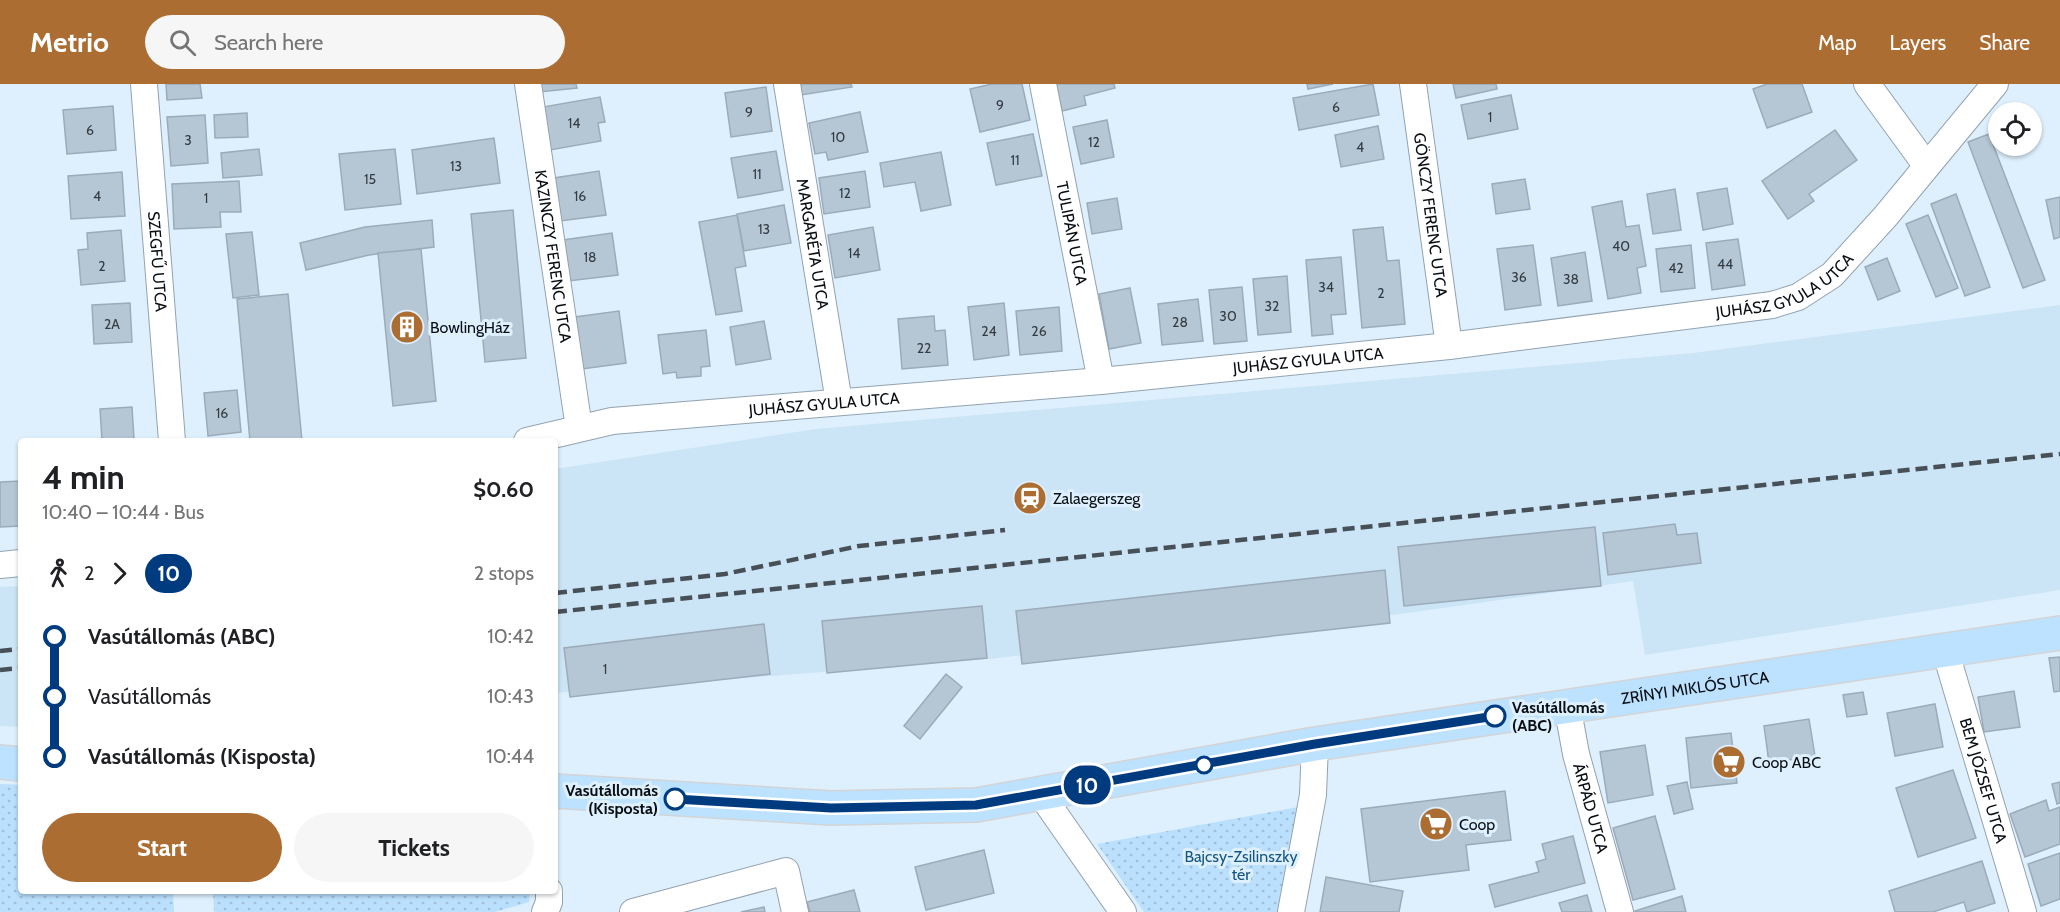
<!DOCTYPE html>
<meta charset="utf-8">
<style>
:root{--surface:#fff;--page:#f6f6f6;--text:#202124;--muted:#757577;--accent:#ab6d32}
body{margin:0;font-family:Cabin,sans-serif;background:var(--page);color:var(--text);height:100vh;display:flex;flex-direction:column;font-size:22px;white-space:nowrap}
*{box-sizing:border-box;margin:0}
p{font-size:20px;color:var(--muted)}
.icon{flex:none;width:33px;height:33px;fill:none;stroke:currentColor;stroke-width:2;stroke-linecap:round;stroke-linejoin:round}
.map{position:relative;flex:1;overflow:hidden}
.drawer{position:absolute;left:18px;top:354px;width:540px;height:456px;display:flex;flex-direction:column;background:var(--surface);border-radius:6px;box-shadow:0 2px 4px #0004}
.drawer>*{flex:none}
.badge{padding:0 12px;border-radius:20px;font-size:21px;line-height:39px}
.tools{position:absolute;left:1988px;top:18px;display:grid;gap:12px}
.tools a{display:grid;place-items:center;width:54px;height:54px;border-radius:50%;background:var(--surface);box-shadow:0 2px 4px #0004;font-size:30px}
.map>.badge{position:absolute;translate:-50% -50%;box-shadow:0 0 0 3px #fff}
.legs{display:flex;align-items:center;gap:9px;height:66px;padding:0 24px;font-size:20px}
.legs p{margin-inline-start:auto}
.head{display:flex;align-items:center;justify-content:space-between;height:102px;padding:0 24px}
h1{font-size:33px;font-weight:700;line-height:45px}
.button{display:flex;gap:12px;margin-top:auto;padding:12px 24px}
.button a{flex:1;height:69px;border-radius:36px;background:var(--accent);color:#fff;font-size:24px;font-weight:700;line-height:69px;text-align:center}
.button a+a{background:var(--page);color:var(--text)}
ul{padding:0 24px;list-style:none}
li{display:flex;align-items:center;gap:21px;height:60px;font-size:22px}
li i{display:grid;place-items:center;width:9px;height:100%;margin:0 8px;background:currentColor}
li i::after{content:'';width:15px;height:15px;margin:-8px;border:4px solid;border-radius:50%;background:var(--surface)}
li p{margin-inline-start:auto}
li:first-child i{background:linear-gradient(#0000 50%,currentColor 0)}
li:last-child i{background:linear-gradient(currentColor 50%,#0000 0)}
header{display:flex;align-items:center;gap:36px;box-sizing:border-box;height:84px;padding:0 30px;background:var(--accent);color:#fff}
header strong{font-size:28px}
nav{display:flex;gap:33px;margin-inline-start:auto;font-size:21px}
.search{width:420px;height:54px;background:var(--page);display:flex;align-items:center;gap:15px;box-sizing:border-box;padding:0 21px;border-radius:33px;color:var(--muted);font-size:22px}
.map>svg:first-child{display:block}
.built{fill:#cbe4f6}
.grass{fill:url(#grass-dots)}
.building{fill:#b5c6d4;stroke:#9babb9;stroke-width:1.5}
.lines{fill:none;stroke-linecap:round;stroke-linejoin:round}
.minor-casing{stroke:#92a2b0;stroke-width:28}
.major-casing{stroke:#d3d4d5;stroke-width:36}
.minor{stroke:#fff;stroke-width:26}
.major{stroke:#bce2ff;stroke-width:33}
.rail{stroke:#474f57;stroke-width:4.5;stroke-dasharray:12 6;stroke-linecap:butt}
.line-1-casing{stroke:#fff;stroke-width:14}
.line-1{stroke:#003b80;stroke-width:9}
.stop-1-dot{fill:#fff;stroke:#003b80;stroke-width:3}
.labels{text-anchor:middle;stroke-width:6;stroke-linejoin:round;paint-order:stroke}
.number-label{font-size:14px;fill:#343c43}
.street-label{font-size:16px;fill:#090e13;stroke:#def0fe}
.poi-label{font-size:16px;fill:#090e13;stroke:#def0fe;text-anchor:start}
.stop-label{font-size:16px;font-weight:bold;fill:#090e13;stroke:#def0fe;text-anchor:start}
.park-label{font-size:16px;fill:#14567f;stroke:#def0fe}
</style>
<header>
<strong>Metrio</strong>
<div class="search"><svg class="icon" aria-label="search" viewBox="0 0 24 24"><circle cx="10" cy="10" r="6"/><path d="M15 15l6 6"/></svg>Search here</div>
<nav><a>Map</a><a>Layers</a><a>Share</a></nav>
</header>
<div class="map">
<svg width="2060" height="828" viewBox="0 0 2060 828">
<defs>
<pattern id="grass-dots" width="8" height="8" patternUnits="userSpaceOnUse" patternTransform="scale(1.5)"><rect width="8" height="8" fill="#bae0fd"/><path d="M2 2h.1M6 6h.1" fill="none" stroke="#9fbfd8" stroke-width="1.8" stroke-linecap="round"/></pattern>
</defs>
<rect width="100%" height="100%" fill="#def0fe"/>
<g class="built">
<path d="M2060,221v285l-415,65 -12,-74 -233,33 -412,45 -433,34v-224l261,-40 877,-76z"/>
<path d="M21,502v141l-21,-1v-139z"/>
</g>
<g class="grass">
<path d="M0,700l21,1v106h152l1,21h-174z"/>
<path d="M1298,723l-18,105h-136l-47,-68z"/>
<path d="M213,807h317l-1,11 -34,10h-281z"/>
</g>
<g class="building">
<path d="M166,0h34l2,14 -35,2z"/>
<path d="M538,0h38l1,4 -38,4z"/>
<path d="M800,0h51l1,3 -51,8z"/>
<path d="M992,0h30l8,36 -50,12 -10,-43z"/>
<path d="M1056,0h58l1,4 -31,8 2,9 -24,6z"/>
<path d="M1307,0h26l-25,5z"/>
<path d="M1373,0l6,31 -80,15 -6,-32z"/>
<path d="M1453,0h43l1,5 -41,9z"/>
<path d="M1767,0h35l10,28 -45,16 -14,-39z"/>
<path d="M766,3l6,44 -41,6 -6,-44z"/>
<path d="M1511,11l7,34 -50,10 -7,-34z"/>
<path d="M600,13l5,25 -7,1 3,18 -51,9 -7,-43z"/>
<path d="M113,22l3,44 -49,4 -4,-44z"/>
<path d="M860,28l8,40 -40,8 -2,-8 -11,2 -6,-31z"/>
<path d="M247,29l1,24 -33,1 -1,-23z"/>
<path d="M205,31l3,48 -37,3 -4,-49z"/>
<path d="M1107,36l7,37 -33,7 -8,-37z"/>
<path d="M1378,42l6,33 -43,8 -6,-32z"/>
<path d="M1835,46l22,30 -48,34 5,7 -26,18 -26,-38z"/>
<path d="M1033,50l9,42 -46,9 -9,-42z"/>
<path d="M1989,50l56,146 -22,8 -55,-146z"/>
<path d="M494,54l6,45 -83,11 -5,-44z"/>
<path d="M259,65l3,26 -39,3 -2,-25z"/>
<path d="M395,65l6,55 -56,6 -6,-56z"/>
<path d="M776,67l7,39 -45,8 -7,-40z"/>
<path d="M941,68l10,53 -30,6 -6,-29 -31,5 -4,-24z"/>
<path d="M599,87l7,44 -46,6 -6,-43z"/>
<path d="M865,87l5,36 -46,7 -5,-36z"/>
<path d="M122,88l3,44 -54,3 -3,-43z"/>
<path d="M1525,95l5,30 -34,5 -4,-30z"/>
<path d="M239,97l2,31h-21l1,15 -47,2 -2,-45z"/>
<path d="M1727,104l6,36 -30,6 -6,-37z"/>
<path d="M1675,105l6,41 -28,4 -6,-40z"/>
<path d="M1956,110l34,93 -25,9 -34,-92z"/>
<path d="M2060,113v40l-6,2 -8,-39z"/>
<path d="M1117,114l5,31 -30,5 -5,-31z"/>
<path d="M1622,117l4,26 13,-2 7,41 -9,2 4,25 -33,6 -16,-92z"/>
<path d="M784,121l7,38 -47,8 -7,-37z"/>
<path d="M513,126l13,148 -41,4 -14,-148z"/>
<path d="M737,131l9,51 -11,2 7,43 -26,4 -17,-93z"/>
<path d="M1928,131l30,73 -22,9 -30,-73z"/>
<path d="M432,136l2,27 -65,8 -63,15 -6,-27 65,-16z"/>
<path d="M873,143l7,43 -45,8 -7,-43z"/>
<path d="M1383,143l4,34 12,-1 6,64 -43,4 -9,-98z"/>
<path d="M121,146l4,51 -44,4 -3,-35 10,-1 -1,-16z"/>
<path d="M252,148l7,63 -26,3 -7,-64z"/>
<path d="M612,149l6,42 -50,6 -5,-41z"/>
<path d="M1738,155l7,46 -33,5 -6,-47z"/>
<path d="M1533,161l8,60 -36,5 -8,-61z"/>
<path d="M1691,161l4,43 -34,4 -5,-43z"/>
<path d="M421,165l15,152 -43,5 -15,-153z"/>
<path d="M1585,168l7,49 -34,5 -7,-48z"/>
<path d="M1341,173l5,57 -15,1 2,19 -21,2 -6,-76z"/>
<path d="M1887,174l13,33 -22,9 -13,-33z"/>
<path d="M1287,192l4,56 -33,3 -5,-56z"/>
<path d="M1242,203l5,54 -33,3 -5,-54z"/>
<path d="M1130,204l11,55 -32,6 -10,-55z"/>
<path d="M288,210l14,147h-52l-13,-142z"/>
<path d="M1198,215l5,42 -41,4 -4,-41z"/>
<path d="M130,219l2,39 -38,2 -2,-39z"/>
<path d="M1004,219l5,52 -35,5 -6,-53z"/>
<path d="M1059,223l3,44 -42,4 -4,-44z"/>
<path d="M619,227l7,52 -44,6 -7,-52z"/>
<path d="M934,232l1,15 10,-1 3,35 -46,4 -4,-50z"/>
<path d="M764,237l7,38 -35,6 -6,-38z"/>
<path d="M706,246l4,36 -9,1v9l-24,2 -1,-6 -13,2 -5,-39z"/>
<path d="M237,306l4,42 -33,4 -4,-43z"/>
<path d="M132,323l2,32 -32,2 -2,-32z"/>
<path d="M21,397v45l-21,1v-45z"/>
<path d="M1675,440l2,11 20,-2 4,30 -93,12 -5,-42z"/>
<path d="M1595,443l6,59 -197,20 -6,-59z"/>
<path d="M1385,486l5,53 -368,41 -6,-53z"/>
<path d="M982,522l5,52 -160,15 -5,-52z"/>
<path d="M764,540l6,50 -200,23 -6,-49z"/>
<path d="M2060,573v34l-6,1 -5,-34z"/>
<path d="M946,590l16,13 -42,52 -16,-13z"/>
<path d="M2014,607l6,36 -36,5 -6,-35z"/>
<path d="M1863,608l4,22 -20,3 -4,-22z"/>
<path d="M1935,620l8,43 -48,9 -8,-43z"/>
<path d="M1809,635l6,37 -46,7 -5,-37z"/>
<path d="M1731,649l6,50 -46,5 -5,-50z"/>
<path d="M1645,661l8,50 -45,8 -8,-51z"/>
<path d="M1953,686l23,68 -58,19 -22,-69z"/>
<path d="M1687,698l6,27 -19,5 -7,-28z"/>
<path d="M2060,698v21l-3,1 -5,-20z"/>
<path d="M1505,707l6,49 -45,5 3,25 -99,12 -9,-73z"/>
<path d="M2046,716l3,11 11,-4v37l-35,13 -15,-43z"/>
<path d="M1655,732l20,73 -42,11 -20,-72z"/>
<path d="M1573,752l12,47 -90,24 -6,-22 50,-13 -3,-10 10,-3 -4,-15z"/>
<path d="M984,766l10,43 -68,17 -11,-43z"/>
<path d="M2060,769v46l-19,7 -13,-42z"/>
<path d="M1982,777l13,42 -28,9 -3,-10 -31,10h-38l-6,-21z"/>
<path d="M1326,793l77,14 -4,21h-79z"/>
<path d="M854,806l6,22h-50l-3,-10z"/>
<path d="M1587,811l5,17h-30l-3,-9z"/>
<path d="M1682,812l4,16h-51v-1z"/>
<path d="M764,823l1,5h-24z"/>
</g>
<g class="lines">
<g class="minor-casing">
<g id="minor">
<path id="s1" d="M144,0l28,357"/>
<path id="s2" d="M528,0l51,344"/>
<path id="s3" d="M787,0l52,318"/>
<path id="s4" d="M1043,0l58,297"/>
<path id="s5" d="M1413,0l36,262"/>
<path d="M1867,0l59,81"/>
<path id="s6" d="M527,357l85,-20 489,-40 348,-35 323,-41 26,-8 34,-22 53,-58 110,-133"/>
<path d="M0,481l21,-2"/>
<path id="s7" d="M1945,566l78,262"/>
<path id="s8" d="M1567,621l9,49 44,158"/>
<path d="M1040,709l83,119"/>
<path d="M545,828l4,-10v-11"/>
<path d="M633,828l153,-41 9,41"/>
<path d="M1291,828l22,-117 2,-51"/>
</g>
</g>
<g class="major-casing">
<g id="major">
<path d="M0,678l21,2"/>
<path id="s9" d="M555,707l276,17 145,-3 339,-61 745,-111"/>
</g>
</g>
<use href="#minor" class="minor"/>
<use href="#major" class="major"/>
<g class="rail">
<path d="M555,509l170,-19 134,-28 146,-16"/>
<path d="M555,528l1505,-158"/>
<path d="M0,567l21,-2"/>
<path d="M0,586l21,-2"/>
</g>
</g>
<g class="lines">
<g class="line-1-casing">
<path id="line-1" d="M675,715l156,9 145,-3 339,-61 180,-28"/>
</g>
<use href="#line-1" class="line-1"/>
</g>
<defs>
<g id="building-disc" transform="scale(1.725)"><circle r="9.5" fill="#ab6d32" stroke="#def0fe"/><path d="M-4-6H4V6H1V3H-1V6H-4ZM-2.5-4.3h1.7v1.8h-1.7ZM.8-4.3h1.7v1.8H.8ZM-2.5-1h1.7V.8h-1.7ZM.8-1h1.7V.8H.8Z" fill="#fff"/></g>
<g id="station-disc" transform="scale(1.725)"><circle r="9.5" fill="#ab6d32" stroke="#def0fe"/><path d="M-3-6H3Q5-6 5-4V2Q5 4 3 4L4.5 6H3L1.5 4h-3L-3 6H-4.5L-3 4Q-5 4-5 2V-4Q-5-6-3-6ZM-3.5-4v3h7v-3ZM-3.5 1v1.5H-2V1ZM2 1v1.5H3.5V1Z" fill="#fff"/></g>
<g id="supermarket-disc" transform="scale(1.725)"><circle r="9.5" fill="#ab6d32" stroke="#def0fe"/><path d="M-6-5.5h2.5l.6 2H6L4.5 2H-2.5L-4.4-4H-6ZM-1.5 3.2a1.3 1.3 0 1 0 .1 0ZM3 3.2a1.3 1.3 0 1 0 .1 0Z" fill="#fff"/></g>
</defs>
<g fill-rule="evenodd">
<use href="#building-disc" x="407" y="243"/>
<use href="#station-disc" x="1030" y="414"/>
<use href="#supermarket-disc" x="1729" y="678"/>
<use href="#supermarket-disc" x="1436" y="740"/>
</g>
<g class="stop-1-dot">
<circle cx="1495" cy="632" r="10"/>
<circle cx="1204" cy="681" r="8"/>
<circle cx="675" cy="715" r="10"/>
</g>
<g class="labels">
<g class="number-label">
<text x="1000" y="26">9</text>
<text x="1336" y="28">6</text>
<text x="749" y="33">9</text>
<text x="1490" y="38">1</text>
<text x="574" y="44">14</text>
<text x="90" y="51">6</text>
<text x="838" y="58">10</text>
<text x="188" y="61">3</text>
<text x="1094" y="63">12</text>
<text x="1360" y="68">4</text>
<text x="1015" y="81">11</text>
<text x="456" y="87">13</text>
<text x="757" y="95">11</text>
<text x="370" y="100">15</text>
<text x="845" y="114">12</text>
<text x="97" y="117">4</text>
<text x="580" y="117">16</text>
<text x="206" y="119">1</text>
<text x="764" y="150">13</text>
<text x="1621" y="167">40</text>
<text x="854" y="174">14</text>
<text x="590" y="178">18</text>
<text x="1725" y="185">44</text>
<text x="102" y="187">2</text>
<text x="1676" y="189">42</text>
<text x="1519" y="198">36</text>
<text x="1571" y="200">38</text>
<text x="1326" y="208">34</text>
<text x="1381" y="214">2</text>
<text x="1272" y="227">32</text>
<text x="1228" y="237">30</text>
<text x="1180" y="243">28</text>
<text x="112" y="245">2A</text>
<text x="989" y="252">24</text>
<text x="1039" y="252">26</text>
<text x="924" y="269">22</text>
<text x="222" y="334">16</text>
<text x="605" y="590">1</text>
</g>
<g class="street-label">
<text dy="6" stroke="none"><textPath href="#s5" startOffset="132">GÖNCZY FERENC UTCA</textPath></text>
<text dy="6" stroke="none"><textPath href="#s4" startOffset="152">TULIPÁN UTCA</textPath></text>
<text dy="6" stroke="none"><textPath href="#s3" startOffset="162">MARGARÉTA UTCA</textPath></text>
<text dy="6" stroke="none"><textPath href="#s2" startOffset="174">KAZINCZY FERENC UTCA</textPath></text>
<text dy="6" stroke="none"><textPath href="#s1" startOffset="178">SZEGFŰ UTCA</textPath></text>
<text dy="6" stroke="none"><textPath href="#s6" startOffset="1272">JUHÁSZ GYULA UTCA</textPath></text>
<text dy="6" stroke="none"><textPath href="#s6" startOffset="786">JUHÁSZ GYULA UTCA</textPath></text>
<text dy="6" stroke="none"><textPath href="#s6" startOffset="300">JUHÁSZ GYULA UTCA</textPath></text>
<text dy="6" stroke="none"><textPath href="#s9" startOffset="1150">ZRÍNYI MIKLÓS UTCA</textPath></text>
<text dy="6" stroke="none"><textPath href="#s7" startOffset="136">BEM JÓZSEF UTCA</textPath></text>
<text dy="6" stroke="none"><textPath href="#s8" startOffset="106">ÁRPÁD UTCA</textPath></text>
</g>
<g class="poi-label">
<text x="430" y="249">BowlingHáz</text>
<text x="1053" y="420">Zalaegerszeg</text>
<text x="1752" y="684">Coop ABC</text>
<text x="1459" y="746">Coop</text>
</g>
<g class="stop-label">
<text x="1512" y="629">Vasútállomás<tspan x="1512" dy="18">(ABC)</tspan></text>
<text x="658" y="712" text-anchor="end">Vasútállomás<tspan x="658" dy="18">(Kisposta)</tspan></text>
</g>
<g class="park-label">
<text x="1241" y="778">Bajcsy-Zsilinszky<tspan x="1241" dy="18">tér</tspan></text>
</g>
</g>
</svg>
<div class="tools">
<a><svg class="icon" aria-label="locate" viewBox="0 0 24 24"><circle cx="12" cy="12" r="6"/><path d="M12 2v4M12 18v4M2 12h4M18 12h4"/></svg></a>
</div>
<b class="badge" style="left:1087px;top:701px;background:#003b80;color:#fff">10</b>
<section class="drawer">
<div class="head"><div><h1>4 min</h1><p>10:40 – 10:44 · Bus</p></div><b>$0.60</b></div>
<div class="legs"><svg class="icon" aria-label="walk" viewBox="0 0 24 24"><circle cx="13" cy="4" r="2"/><path d="M13 8l-2 6 4 7M11 14l-3 7M7 12l3-4h3l4 4"/></svg>2<svg class="icon" aria-label="forward" viewBox="0 0 24 24"><path d="M9 5l7 7-7 7"/></svg><b class="badge" style="background:#003b80;color:#fff">10</b><p>2 stops</p></div>
<ul>
<li><i style="color:#003b80"></i><b>Vasútállomás (ABC)</b><p>10:42</p></li>
<li><i style="color:#003b80"></i><span>Vasútállomás</span><p>10:43</p></li>
<li><i style="color:#003b80"></i><b>Vasútállomás (Kisposta)</b><p>10:44</p></li>
</ul>
<div class="button"><a>Start</a><a>Tickets</a></div>
</section>
</div>
